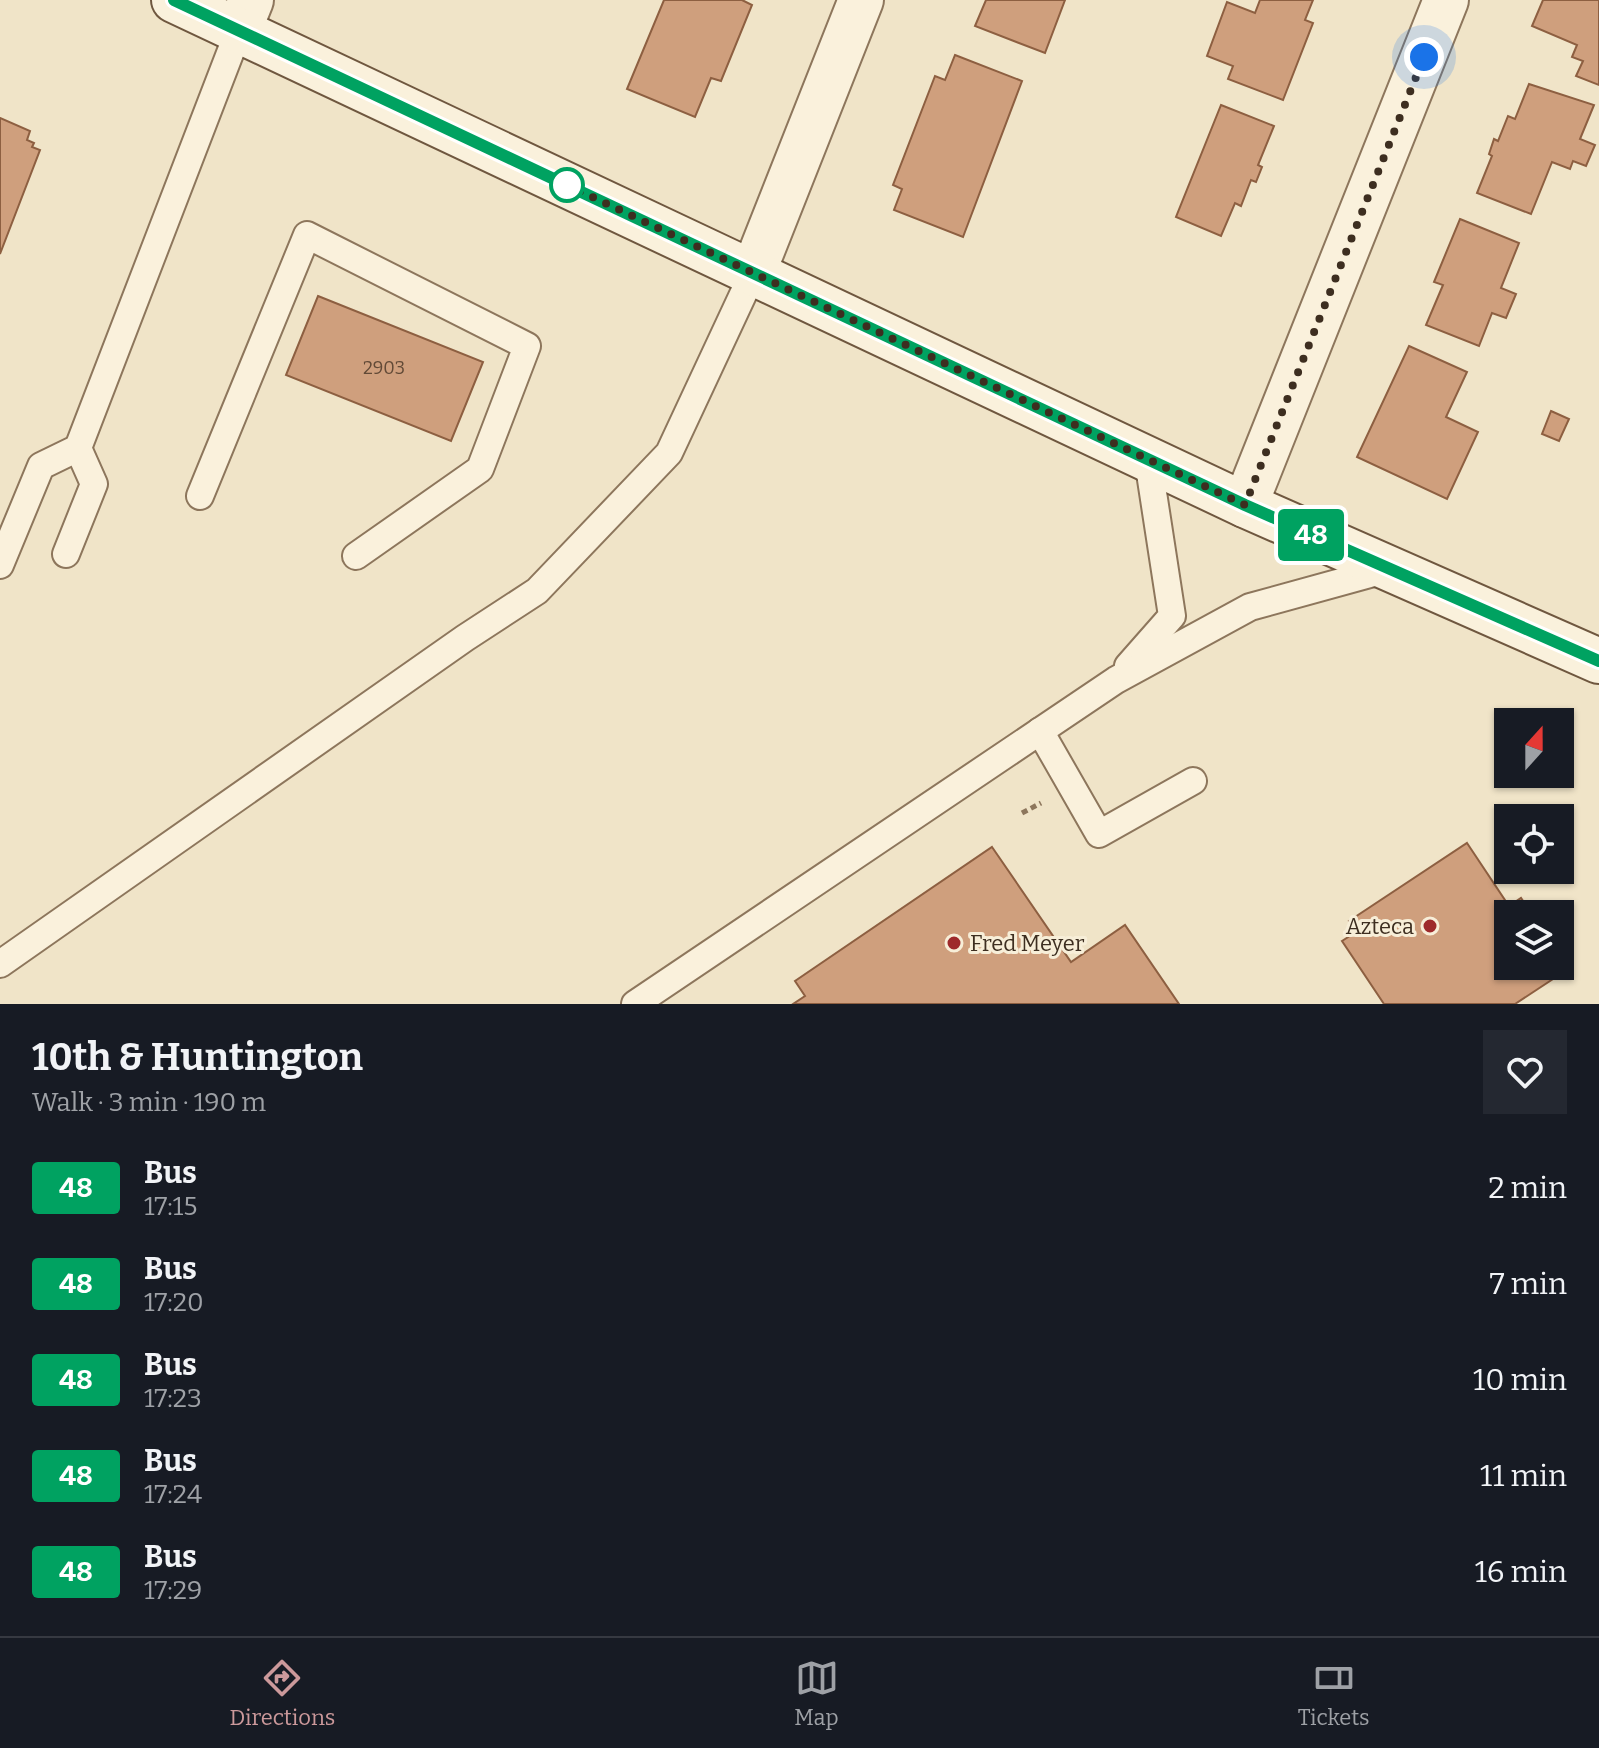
<!DOCTYPE html>
<meta charset="utf-8">
<style>
:root{--surface:#171b24;--page:#242831;--text:#f1f3f6;--muted:#9ea1a6;--line:#363941;--accent:#cc999b}
body{margin:0;font-family:Bitter,serif;background:var(--page);color:var(--text);height:100vh;display:flex;flex-direction:column;font-size:30px;white-space:nowrap}
*{box-sizing:border-box;margin:0}
p{font-size:26px;color:var(--muted)}
.icon{flex:none;width:44px;height:44px;fill:none;stroke:currentColor;stroke-width:2;stroke-linecap:round;stroke-linejoin:round}
.map{position:relative;height:1004px;overflow:hidden}
.drawer{display:flex;flex-direction:column;background:var(--surface);flex:1}
.drawer>*{flex:none}
.badge{padding:0 16px;border-radius:6px;font-size:28px;line-height:52px}
.needle{width:52px;rotate:21deg}
.controls{position:absolute;left:1494px;top:708px;display:grid;gap:16px}
.controls a{display:grid;place-items:center;width:80px;height:80px;border-radius:0px;background:var(--surface);box-shadow:0 2px 6px #0004;font-size:40px}
.you{position:absolute;width:40px;height:40px;margin:-20px;border:6px solid #fff;border-radius:50%;background:#1a73e8;box-shadow:0 0 0 12px #1a73e833}
.map>.badge{position:absolute;translate:-50% -50%;box-shadow:0 0 0 4px #fff}
.round{display:grid;place-items:center;flex:none;width:84px;height:84px;border-radius:0px;background:var(--page)}
.overview{display:flex;align-items:center;justify-content:space-between;height:136px;padding:0 32px}
h1{font-size:38px;font-weight:700;line-height:60px}
ul{padding:0;list-style:none}
li{display:flex;align-items:center;gap:24px;height:96px;padding:0 32px}
li div{flex:1}
li b{display:block;font-size:30px}
li em{font-style:normal}
li .badge{min-width:88px;font-weight:700;text-align:center}
.tabs{display:flex;justify-content:space-around;align-items:center;height:112px;border-top:2px solid var(--line);background:var(--surface);font-size:22px;color:var(--muted)}
.tabs a{display:grid;justify-items:center;gap:4px}
.tabs .selected{color:var(--accent)}
.map>svg:first-child{display:block}
.building{fill:#cf9f7d;stroke:#8d5f41;stroke-width:2}
.lines{fill:none;stroke-linecap:round;stroke-linejoin:round}
.lane-casing{stroke:#8d765c;stroke-width:30}
.street-casing{stroke:#8d765c;stroke-width:48}
.secondary-casing{stroke:#6f573f;stroke-width:48}
.path{stroke:#8d765c;stroke-width:5;stroke-dasharray:6 4;stroke-linecap:butt}
.lane{stroke:#faf1dc;stroke-width:26}
.street{stroke:#faf1dc;stroke-width:44}
.secondary{stroke:#faf1dc;stroke-width:44}
.line-casing{stroke:#fff;stroke-width:18}
.line{stroke:#00a261;stroke-width:12}
.walk{stroke:#3d2e20;stroke-width:8;stroke-dasharray:0 14.4}
.stop-dot{fill:#fff;stroke:#00a261;stroke-width:4}
.poi-dot{fill:#9e2a2b;stroke:#f7eed8;stroke-width:3}
.labels{text-anchor:middle;stroke-width:6;stroke-linejoin:round;paint-order:stroke}
.number-label{font-size:18px;fill:#624a37}
.poi-label{font-size:22px;fill:#3d2e20;stroke:#f7eed8;text-anchor:end}
</style>
<div class="map">
<svg width="1599" height="1004" viewBox="0 0 1599 1004">
<rect width="100%" height="100%" fill="#f0e4c8"/>
<g class="building">
<path d="M664,0h78l10,5 -31,76 -10,-3 -16,39 -68,-28z"/>
<path d="M986,0h79l-20,53 -70,-27z"/>
<path d="M1260,0h53l-8,20 8,3 -30,77 -55,-21 5,-13 -26,-10 20,-54 28,11z"/>
<path d="M1543,0h56v85l-23,-9 7,-15 -11,-4 5,-12 -45,-19z"/>
<path d="M955,55l67,26 -59,156 -69,-27 8,-21 -9,-4 42,-109 10,4z"/>
<path d="M1529,84l65,21 -14,34 15,6 -9,21 -13,-5 -3,8 -18,-7 -21,52 -54,-21 15,-37 -3,-2 5,-15 4,2 10,-25 7,3z"/>
<path d="M1221,105l53,21 -16,39 4,2 -6,15 -5,-2 -10,26 -6,-3 -14,33 -45,-19z"/>
<path d="M0,118l30,13 -3,9 7,3 -2,4 8,3 -40,104z"/>
<path d="M1460,219l59,24 -18,45 15,6 -10,24 -14,-5 -13,33 -53,-21 17,-40 -9,-3z"/>
<path d="M318,296l165,66 -32,79 -165,-66z"/>
<path d="M1409,346l58,26 -21,45 32,15 -31,67 -90,-42z"/>
<path d="M1551,411l18,8 -10,22 -17,-7z"/>
<path d="M1467,843l42,63 12,-8 11,16h-24v52h40l8,11 -41,27h-131l-42,-63 14,-9 -7,-11z"/>
<path d="M992,847l79,115 54,-37 54,79h-386l12,-8 -10,-15z"/>
</g>
<g class="lines">
<g class="lane-casing">
<g id="lane">
<path d="M200,496l107,-261 220,111 -47,123 -124,87"/>
<path d="M66,554l28,-70 -16,-36"/>
<path d="M0,565l41,-99 37,-18 161,-418"/>
<path d="M1128,666l44,-50 -24,-156"/>
<path d="M1040,731l59,103 94,-53"/>
<path d="M0,964l465,-326 72,-47 132,-138 84,-180"/>
<path d="M635,1004l481,-324 134,-73 138,-38"/>
</g>
</g>
<g class="street-casing">
<g id="street">
<path d="M239,30l12,-30"/>
<path d="M753,273l108,-273"/>
<path d="M1245,505l201,-505"/>
</g>
</g>
<g class="secondary-casing">
<path id="secondary" d="M174,0l1071,505 354,156"/>
</g>
<path class="path" d="M1022,813l19,-10"/>
<use href="#lane" class="lane"/>
<use href="#street" class="street"/>
<use href="#secondary" class="secondary"/>
</g>
<g class="lines">
<g class="line-casing">
<path id="line" d="M174,0l1071,505 354,156"/>
</g>
<use href="#line" class="line"/>
<path class="walk" d="M567,185l678,320 179,-448"/>
</g>
<circle class="stop-dot" cx="567" cy="185" r="16"/>
<g class="poi-dot">
<circle cx="1430" cy="926" r="8"/>
<circle cx="954" cy="943" r="8"/>
</g>
<g class="labels">
<g class="number-label">
<text x="384" y="374">2903</text>
</g>
<g class="poi-label">
<text x="1414" y="934">Azteca</text>
<text x="970" y="951" text-anchor="start">Fred Meyer</text>
</g>
</g>
</svg>
<div class="controls">
<a><svg class="needle" viewBox="-14 -14 28 28"><path d="M0-13l5 13h-10z" fill="#e53935"/><path d="M0 13l5-13h-10z" fill="#9ea1a6"/></svg></a>
<a><svg class="icon" aria-label="locate" viewBox="0 0 24 24"><circle cx="12" cy="12" r="6"/><path d="M12 2v4M12 18v4M2 12h4M18 12h4"/></svg></a>
<a><svg class="icon" aria-label="layers" viewBox="0 0 24 24"><path d="M12 4l9 5-9 5-9-5zM3 14l9 5 9-5"/></svg></a>
</div>
<div class="you" style="left:1424px;top:57px"></div>
<b class="badge" style="left:1311px;top:535px;background:#00a261;color:#fff">48</b>
</div>
<section class="drawer">
<div class="overview"><div><h1>10th &amp; Huntington</h1><p>Walk · 3 min · 190 m</p></div><a class="round"><svg class="icon" aria-label="heart" viewBox="0 0 24 24"><path d="M12 20l-8-8c-3-5 5-10 8-4 3-6 11-1 8 4z"/></svg></a></div>
<ul>
<li><span class="badge" style="background:#00a261;color:#fff">48</span><div><b>Bus</b><p>17:15</p></div><em>2 min</em></li>
<li><span class="badge" style="background:#00a261;color:#fff">48</span><div><b>Bus</b><p>17:20</p></div><em>7 min</em></li>
<li><span class="badge" style="background:#00a261;color:#fff">48</span><div><b>Bus</b><p>17:23</p></div><em>10 min</em></li>
<li><span class="badge" style="background:#00a261;color:#fff">48</span><div><b>Bus</b><p>17:24</p></div><em>11 min</em></li>
<li><span class="badge" style="background:#00a261;color:#fff">48</span><div><b>Bus</b><p>17:29</p></div><em>16 min</em></li>
</ul>
</section>
<nav class="tabs">
<a class="selected"><svg class="icon" aria-label="directions" viewBox="0 0 24 24"><path d="M12 3l9 9-9 9-9-9zM9 14v-3h6M13 9l2 2-2 2"/></svg>Directions</a>
<a><svg class="icon" aria-label="map" viewBox="0 0 24 24"><path d="M3 6l6-2 6 2 6-2v14l-6 2-6-2-6 2zM9 4v14M15 6v14"/></svg>Map</a>
<a><svg class="icon" aria-label="tickets" viewBox="0 0 24 24"><path d="M3 7h18v10H3zM15 7v10"/></svg>Tickets</a>
</nav>
